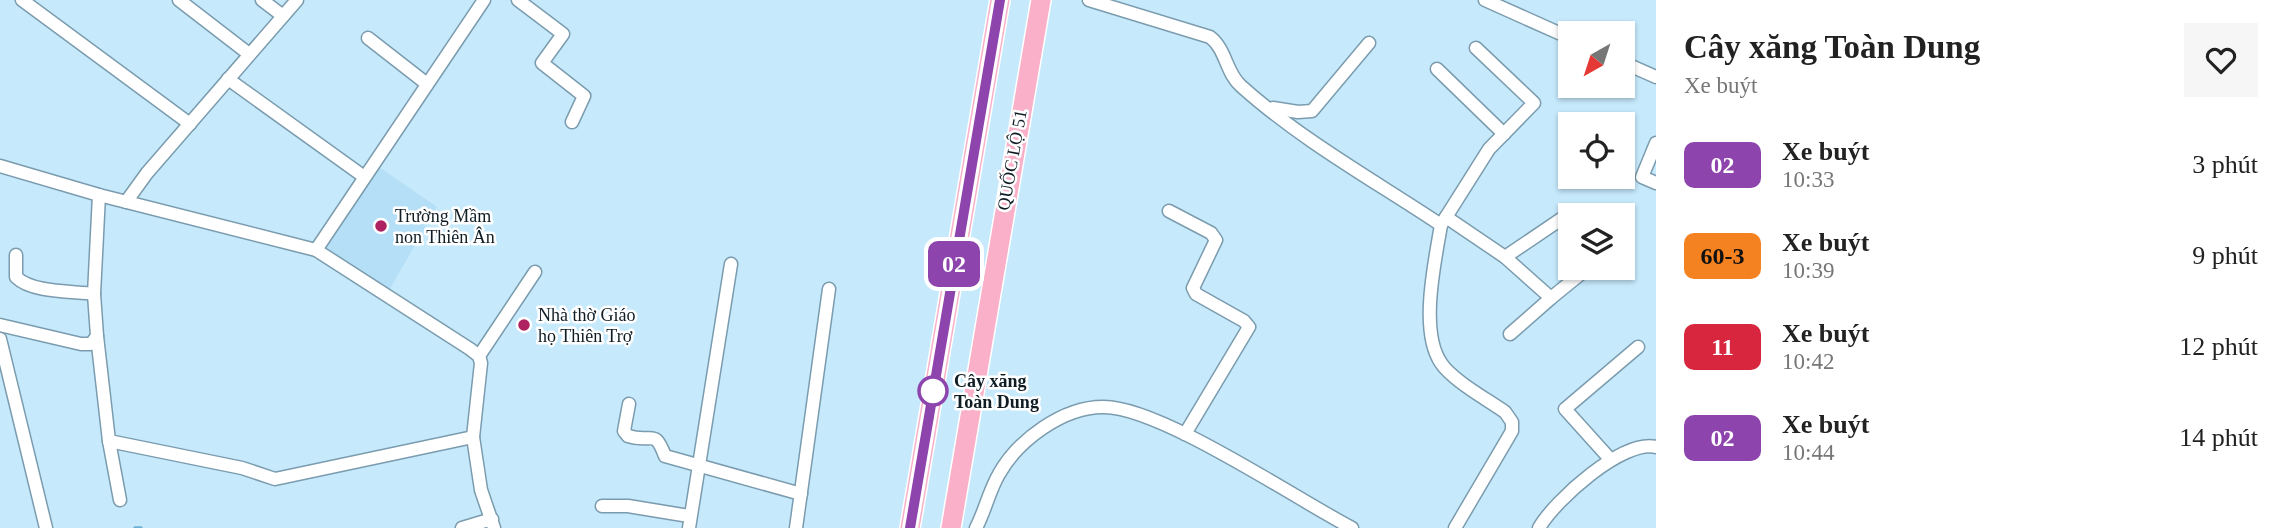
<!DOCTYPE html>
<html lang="vi">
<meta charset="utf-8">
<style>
:root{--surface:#fff;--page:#f6f6f6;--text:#222;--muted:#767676}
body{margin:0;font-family:"Times New Roman",serif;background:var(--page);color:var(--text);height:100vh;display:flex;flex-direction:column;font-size:26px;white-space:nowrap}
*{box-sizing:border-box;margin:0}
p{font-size:23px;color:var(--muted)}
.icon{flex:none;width:38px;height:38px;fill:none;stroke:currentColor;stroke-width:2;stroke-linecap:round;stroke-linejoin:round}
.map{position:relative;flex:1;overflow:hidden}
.sheet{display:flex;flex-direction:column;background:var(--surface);width:630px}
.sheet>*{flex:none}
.badge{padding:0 14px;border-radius:10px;font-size:24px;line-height:46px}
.needle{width:46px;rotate:219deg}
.tools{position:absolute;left:1558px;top:21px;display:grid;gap:14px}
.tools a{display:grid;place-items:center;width:77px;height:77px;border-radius:0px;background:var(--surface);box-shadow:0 2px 5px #0004;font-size:35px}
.map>.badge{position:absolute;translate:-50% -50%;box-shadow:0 0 0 4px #fff}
.round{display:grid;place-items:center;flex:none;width:74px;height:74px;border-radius:0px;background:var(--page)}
.head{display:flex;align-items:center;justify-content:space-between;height:119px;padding:0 28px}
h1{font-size:33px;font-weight:800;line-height:52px}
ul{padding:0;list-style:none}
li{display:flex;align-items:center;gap:21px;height:91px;padding:0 28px}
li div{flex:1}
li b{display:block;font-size:26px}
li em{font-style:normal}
li .badge{min-width:77px;font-weight:700;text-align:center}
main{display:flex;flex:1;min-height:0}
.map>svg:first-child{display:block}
.built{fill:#b4dff6}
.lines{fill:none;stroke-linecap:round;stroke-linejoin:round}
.stream{stroke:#6eb1d4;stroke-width:3.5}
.minor-casing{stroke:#7b9cae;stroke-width:15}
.trunk-casing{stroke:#fff;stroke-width:22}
.minor{stroke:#fff;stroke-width:12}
.trunk{stroke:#fab0c8;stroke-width:19}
.line-casing{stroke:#fff;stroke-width:16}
.line{stroke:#8e44ad;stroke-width:10}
.poi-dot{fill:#ae2261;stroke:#fff;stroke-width:2.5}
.stop-dot{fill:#fff;stroke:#8e44ad;stroke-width:3.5}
.labels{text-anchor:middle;stroke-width:5;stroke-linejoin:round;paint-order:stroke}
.street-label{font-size:18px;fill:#0f1c23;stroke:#fff}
.poi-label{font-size:18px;fill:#0f1c23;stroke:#fff;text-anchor:start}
.stop-label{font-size:18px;font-weight:bold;fill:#0f1c23;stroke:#fff;text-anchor:start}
</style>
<main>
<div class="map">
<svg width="1656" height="528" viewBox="0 0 1656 528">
<rect width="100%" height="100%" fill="#c6e9fc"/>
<path class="built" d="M376,165l61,42 -49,85 -66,-43z"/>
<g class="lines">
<path class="stream" d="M135,528h6"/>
<g class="minor-casing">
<g id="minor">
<path d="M22,0l168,124"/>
<path d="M179,0l70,54"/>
<path d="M262,0l21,16"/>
<path d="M518,0l45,34 -21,29 42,33 -12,26"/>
<path d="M1089,0l121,37c16,12 16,36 31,49 60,54 134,95 200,139 -6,36 -22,106 0,138 11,17 47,37 64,49l7,10v9l-57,97"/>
<path d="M1485,0l85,38"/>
<path d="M368,38l59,46"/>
<path d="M1622,62l34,15"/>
<path d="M1437,69l67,65"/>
<path d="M228,79l135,97"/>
<path d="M1273,108l25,4 14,-1 57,-68"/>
<path d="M1656,143l-14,34 14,6"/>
<path d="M0,166l99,29 217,55 154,99 9,7 2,7 -8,74 8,53 13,38"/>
<path d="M126,202l21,-29 150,-173"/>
<path d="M1169,211l42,22 5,7 -23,48 3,6 48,27 5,6 -64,107"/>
<path d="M1446,217l59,40 46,41 32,-26"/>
<path d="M1441,225l48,-76 45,-46 -58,-55"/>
<path d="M316,250l168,-250"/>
<path d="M16,255v22c16,16 56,14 78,17"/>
<path d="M1505,257l68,-46"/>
<path d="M0,325l81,19h10l6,-8 -3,-42 5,-99"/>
<path d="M1510,334l41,-36"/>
<path d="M97,336l12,105 133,27 33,11 198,-42"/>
<path d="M0,339l46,189"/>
<path d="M479,356l56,-84"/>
<path d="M629,404l-5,27 4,5c25,8 26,-9 37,20l136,38"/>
<path d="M109,441l11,59"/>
<path d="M1610,459l-45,-50 73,-62"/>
<path d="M602,506h26l61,10"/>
<path d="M462,528l30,-9"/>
<path d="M689,528l42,-264"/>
<path d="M796,528l33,-239"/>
<path d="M976,528c9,-17 13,-37 23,-54 19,-34 64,-67 104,-67 56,-1 193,92 249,121"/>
<path d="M1539,528c16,-28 84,-89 117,-81"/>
</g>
</g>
<g class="trunk-casing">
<g id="trunk">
<path d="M910,528l90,-528"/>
<path d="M951,528l90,-528"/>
</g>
</g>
<use href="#minor" class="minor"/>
<use href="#trunk" class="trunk"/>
</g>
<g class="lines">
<g class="line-casing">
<path id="line" d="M910,528l90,-528"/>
</g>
<use href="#line" class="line"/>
</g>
<g class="poi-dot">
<circle cx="381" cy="226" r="7"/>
<circle cx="524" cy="325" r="7"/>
</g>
<circle class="stop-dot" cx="933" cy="391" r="14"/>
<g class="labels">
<g class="street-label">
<text transform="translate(1012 160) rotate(-80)" y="6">QUỐC LỘ 51</text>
</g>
<g class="poi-label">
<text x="395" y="222">Trường Mầm<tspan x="395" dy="21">non Thiên Ân</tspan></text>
<text x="538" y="321">Nhà thờ Giáo<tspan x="538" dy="21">họ Thiên Trợ</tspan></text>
</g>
<g class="stop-label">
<text x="954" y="387">Cây xăng<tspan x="954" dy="21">Toàn Dung</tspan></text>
</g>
</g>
</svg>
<div class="tools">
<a><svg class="needle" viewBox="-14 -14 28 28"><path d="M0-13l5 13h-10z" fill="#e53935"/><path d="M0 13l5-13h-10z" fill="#767676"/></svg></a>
<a><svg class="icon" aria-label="locate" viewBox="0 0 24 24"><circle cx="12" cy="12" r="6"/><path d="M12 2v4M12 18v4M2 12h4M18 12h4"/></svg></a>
<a><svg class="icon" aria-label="layers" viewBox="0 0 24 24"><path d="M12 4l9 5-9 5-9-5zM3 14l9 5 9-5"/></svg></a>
</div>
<b class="badge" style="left:954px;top:264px;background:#8e44ad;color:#fff">02</b>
</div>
<section class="sheet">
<div class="head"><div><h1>Cây xăng Toàn Dung</h1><p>Xe buýt</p></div><a class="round"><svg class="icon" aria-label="heart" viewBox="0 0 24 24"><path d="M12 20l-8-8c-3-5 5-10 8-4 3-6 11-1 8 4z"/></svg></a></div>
<ul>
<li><span class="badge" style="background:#8e44ad;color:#fff">02</span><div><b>Xe buýt</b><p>10:33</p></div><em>3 phút</em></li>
<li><span class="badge" style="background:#f58220;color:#111">60-3</span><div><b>Xe buýt</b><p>10:39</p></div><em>9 phút</em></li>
<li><span class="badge" style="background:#d7263d;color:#fff">11</span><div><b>Xe buýt</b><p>10:42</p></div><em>12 phút</em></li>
<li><span class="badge" style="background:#8e44ad;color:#fff">02</span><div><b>Xe buýt</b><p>10:44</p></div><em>14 phút</em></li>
</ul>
</section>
</main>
